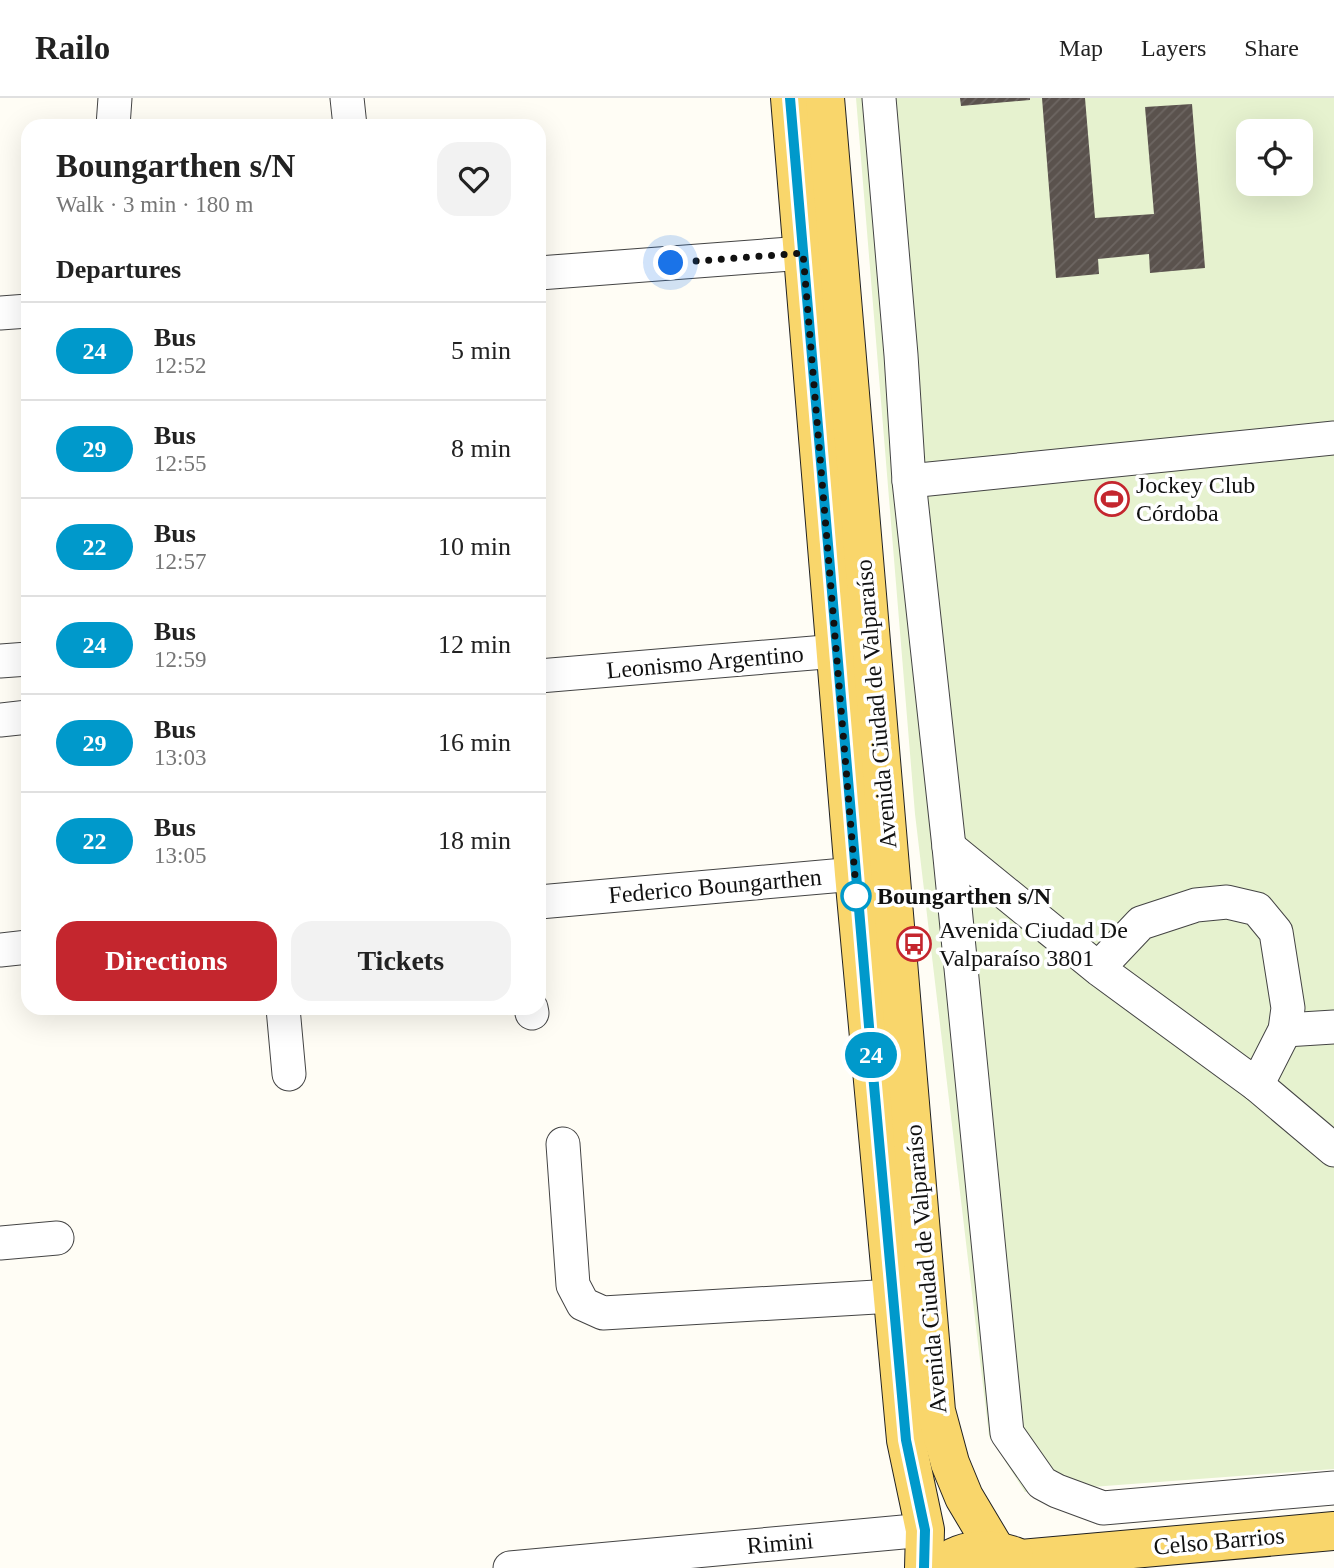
<!DOCTYPE html>
<meta charset="utf-8">
<style>
:root{--surface:#fff;--page:#f2f2f2;--text:#222;--muted:#767676;--line:#e0e0e0;--accent:#c4262e}
body{margin:0;font-family:Georgia,serif;background:var(--page);color:var(--text);height:100vh;display:flex;flex-direction:column;font-size:26px;white-space:nowrap}
*{box-sizing:border-box;margin:0}
p{font-size:23px;color:var(--muted)}
.icon{flex:none;width:38px;height:38px;fill:none;stroke:currentColor;stroke-width:2;stroke-linecap:round;stroke-linejoin:round}
.map{position:relative;flex:1;overflow:hidden}
.panel{position:absolute;left:21px;top:21px;width:525px;height:896px;display:flex;flex-direction:column;background:var(--surface);border-radius:21px;box-shadow:0 7px 28px #0002}
.panel>*{flex:none}
.badge{padding:0 14px;border-radius:23px;font-size:24px;line-height:46px}
.fabs{position:absolute;left:1236px;top:21px;display:grid;gap:14px}
.fabs a{display:grid;place-items:center;width:77px;height:77px;border-radius:14px;background:var(--surface);box-shadow:0 7px 28px #0002;font-size:35px}
.you{position:absolute;width:35px;height:35px;margin:-18px;border:5px solid #fff;border-radius:50%;background:#1a73e8;box-shadow:0 0 0 10px #1a73e833}
.map>.badge{position:absolute;translate:-50% -50%;box-shadow:0 0 0 4px #fff}
h2{padding:0 35px;font-size:26px;line-height:63px}
.round{display:grid;place-items:center;flex:none;width:74px;height:74px;border-radius:21px;background:var(--page)}
.head{display:flex;align-items:center;justify-content:space-between;height:119px;padding:0 35px}
h1{font-size:33px;font-weight:700;line-height:52px}
.cta{display:flex;gap:14px;margin-top:auto;padding:14px 35px}
.cta a{flex:1;height:80px;border-radius:21px;background:var(--accent);color:#fff;font-size:28px;font-weight:700;line-height:80px;text-align:center}
.cta a+a{background:var(--page);color:var(--text)}
ul{padding:0;list-style:none}
li{display:flex;align-items:center;gap:21px;height:98px;padding:0 35px;border-top:2px solid var(--line)}
li div{flex:1}
li b{display:block;font-size:26px}
li em{font-style:normal}
li .badge{min-width:77px;font-weight:700;text-align:center}
header{display:flex;align-items:center;gap:42px;box-sizing:border-box;height:98px;padding:0 35px;background:var(--surface);border-bottom:2px solid var(--line)}
header strong{font-size:33px}
nav{display:flex;gap:38px;margin-inline-start:auto;font-size:24px}
.map>svg:first-child{display:block}
.pitch{fill:#e6f2cf;fill-rule:evenodd}
.building{fill:url(#building-hatch)}
.lines{fill:none;stroke-linecap:round;stroke-linejoin:round}
.minor-casing{stroke:#444;stroke-width:35}
.major-casing{stroke:#222;stroke-width:40}
.minor{stroke:#fff;stroke-width:33}
.major{stroke:#f9d66b;stroke-width:38}
.line-casing{stroke:#fff;stroke-width:16}
.line{stroke:#0099cb;stroke-width:10}
.walk{stroke:#111;stroke-width:7;stroke-dasharray:0 12.6}
.stop-dot{fill:#fff;stroke:#0099cb;stroke-width:3.5}
.labels{text-anchor:middle;stroke-width:7;stroke-linejoin:round;paint-order:stroke}
.poi-label{font-size:24px;fill:#111;stroke:#fff;text-anchor:start}
.street-label{font-size:24px;fill:#111;stroke:#fff}
.stop-label{font-size:24px;font-weight:bold;fill:#111;stroke:#fff;text-anchor:start}
</style>
<header>
<strong>Railo</strong>
<nav><a>Map</a><a>Layers</a><a>Share</a></nav>
</header>
<div class="map">
<svg width="1334" height="1470" viewBox="0 0 1334 1470">
<defs>
<pattern id="building-hatch" width="6" height="6" patternUnits="userSpaceOnUse" patternTransform="scale(1.75)"><rect width="6" height="6" fill="#5a524d"/><path d="M-1 1l2-2M0 6l6-6M5 7l2-2" fill="none" stroke="#6d6662"/></pattern>
</defs>
<rect width="100%" height="100%" fill="#fffdf5"/>
<path class="pitch" d="M856,0h478v1371l-309,23 -36,-56 -74,-622zM1248,33h52v53h-52z"/>
<g class="building">
<path d="M960,0h70v2l-69,6z"/>
<path d="M1042,0h43l10,120 59,-4 -9,-107 47,-3 13,164 -55,5 -1,-19 -51,5 1,15 -43,4z"/>
</g>
<g class="lines">
<g class="minor-casing">
<g id="minor">
<path d="M347,0l3,28"/>
<path d="M879,0l22,257 8,126 40,366 58,586 35,50 15,8 46,17 231,-20"/>
<path d="M113,28l2,-28"/>
<path d="M539,175l291,-22"/>
<path d="M0,215l28,-2"/>
<path d="M909,383l425,-43"/>
<path d="M0,563l28,-2"/>
<path d="M539,578l322,-27"/>
<path d="M0,622l28,-3"/>
<path d="M949,749l151,123 157,115 28,-55 3,-22 -12,-76 -19,-23 -30,-7 -31,3 -55,18 -36,38 -5,9"/>
<path d="M539,804l339,-30"/>
<path d="M0,852l28,-3"/>
<path d="M283,910l6,66"/>
<path d="M531,910l1,5"/>
<path d="M1285,932l49,-3"/>
<path d="M1257,987l77,65"/>
<path d="M563,1046l10,141 10,19 20,9 290,-17"/>
<path d="M0,1145l57,-5"/>
<path d="M510,1470l415,-38"/>
</g>
</g>
<g class="major-casing">
<g id="major">
<path d="M790,0l64,776 52,566 19,90 -1,38"/>
<path d="M825,0l111,1313 14,52 14,34 31,52"/>
<path d="M1021,1461l313,-28"/>
<path d="M938,1470c23,-20 49,-21 76,-12"/>
</g>
</g>
<use href="#minor" class="minor"/>
<use href="#major" class="major"/>
</g>
<g class="lines">
<g class="line-casing">
<path id="line" d="M790,0l84,987 32,355 19,90 -1,38"/>
</g>
<use href="#line" class="line"/>
<path class="walk" d="M671,165l132,-10 54,647 -1,-4"/>
</g>
<defs>
<g id="stadium-ring" transform="scale(1.75)"><circle r="9.5" fill="#fff" stroke="#c4262e" stroke-width="1.5"/><path d="M0-5a6.5 5 0 1 0 0 10a6.5 5 0 1 0 0-10ZM-3.5-1.8h7v3.6h-7Z" fill="#c4262e"/></g>
<g id="bus-ring" transform="scale(1.75)"><circle r="9.5" fill="#fff" stroke="#c4262e" stroke-width="1.5"/><path d="M-5-6H5V4H4V6H2V4H-2V6H-4V4H-5ZM-3.5-4V0h7V-4ZM-3.5 1.2v1.5H-2V1.2ZM2 1.2v1.5H3.5V1.2Z" fill="#c4262e"/></g>
</defs>
<g fill-rule="evenodd">
<use href="#stadium-ring" x="1112" y="401"/>
<use href="#bus-ring" x="914" y="846"/>
</g>
<circle class="stop-dot" cx="856" cy="798" r="14"/>
<g class="labels">
<g class="poi-label">
<text x="1136" y="395">Jockey Club<tspan x="1136" dy="28">Córdoba</tspan></text>
<text x="939" y="840">Avenida Ciudad De<tspan x="939" dy="28">Valparaíso 3801</tspan></text>
</g>
<g class="street-label">
<text transform="translate(705 564) rotate(-5)" y="8">Leonismo Argentino</text>
<text transform="translate(876 606) rotate(-95)" y="8">Avenida Ciudad de Valparaíso</text>
<text transform="translate(715 788) rotate(-5)" y="8">Federico Boungarthen</text>
<text transform="translate(926 1171) rotate(-95)" y="8">Avenida Ciudad de Valparaíso</text>
<text transform="translate(1219 1443) rotate(-5)" y="8">Celso Barrios</text>
<text transform="translate(780 1445) rotate(-5)" y="8">Rimini</text>
</g>
<g class="stop-label">
<text x="877" y="806">Boungarthen s/N</text>
</g>
</g>
</svg>
<div class="fabs">
<a><svg class="icon" aria-label="locate" viewBox="0 0 24 24"><circle cx="12" cy="12" r="6"/><path d="M12 2v4M12 18v4M2 12h4M18 12h4"/></svg></a>
</div>
<div class="you" style="left:671px;top:165px"></div>
<b class="badge" style="left:871px;top:957px;background:#0099cb;color:#fff">24</b>
<section class="panel">
<div class="head"><div><h1>Boungarthen s/N</h1><p>Walk · 3 min · 180 m</p></div><a class="round"><svg class="icon" aria-label="heart" viewBox="0 0 24 24"><path d="M12 20l-8-8c-3-5 5-10 8-4 3-6 11-1 8 4z"/></svg></a></div>
<h2>Departures</h2>
<ul>
<li><span class="badge" style="background:#0099cb;color:#fff">24</span><div><b>Bus</b><p>12:52</p></div><em>5 min</em></li>
<li><span class="badge" style="background:#0099cb;color:#fff">29</span><div><b>Bus</b><p>12:55</p></div><em>8 min</em></li>
<li><span class="badge" style="background:#0099cb;color:#fff">22</span><div><b>Bus</b><p>12:57</p></div><em>10 min</em></li>
<li><span class="badge" style="background:#0099cb;color:#fff">24</span><div><b>Bus</b><p>12:59</p></div><em>12 min</em></li>
<li><span class="badge" style="background:#0099cb;color:#fff">29</span><div><b>Bus</b><p>13:03</p></div><em>16 min</em></li>
<li><span class="badge" style="background:#0099cb;color:#fff">22</span><div><b>Bus</b><p>13:05</p></div><em>18 min</em></li>
</ul>
<div class="cta"><a>Directions</a><a>Tickets</a></div>
</section>
</div>
